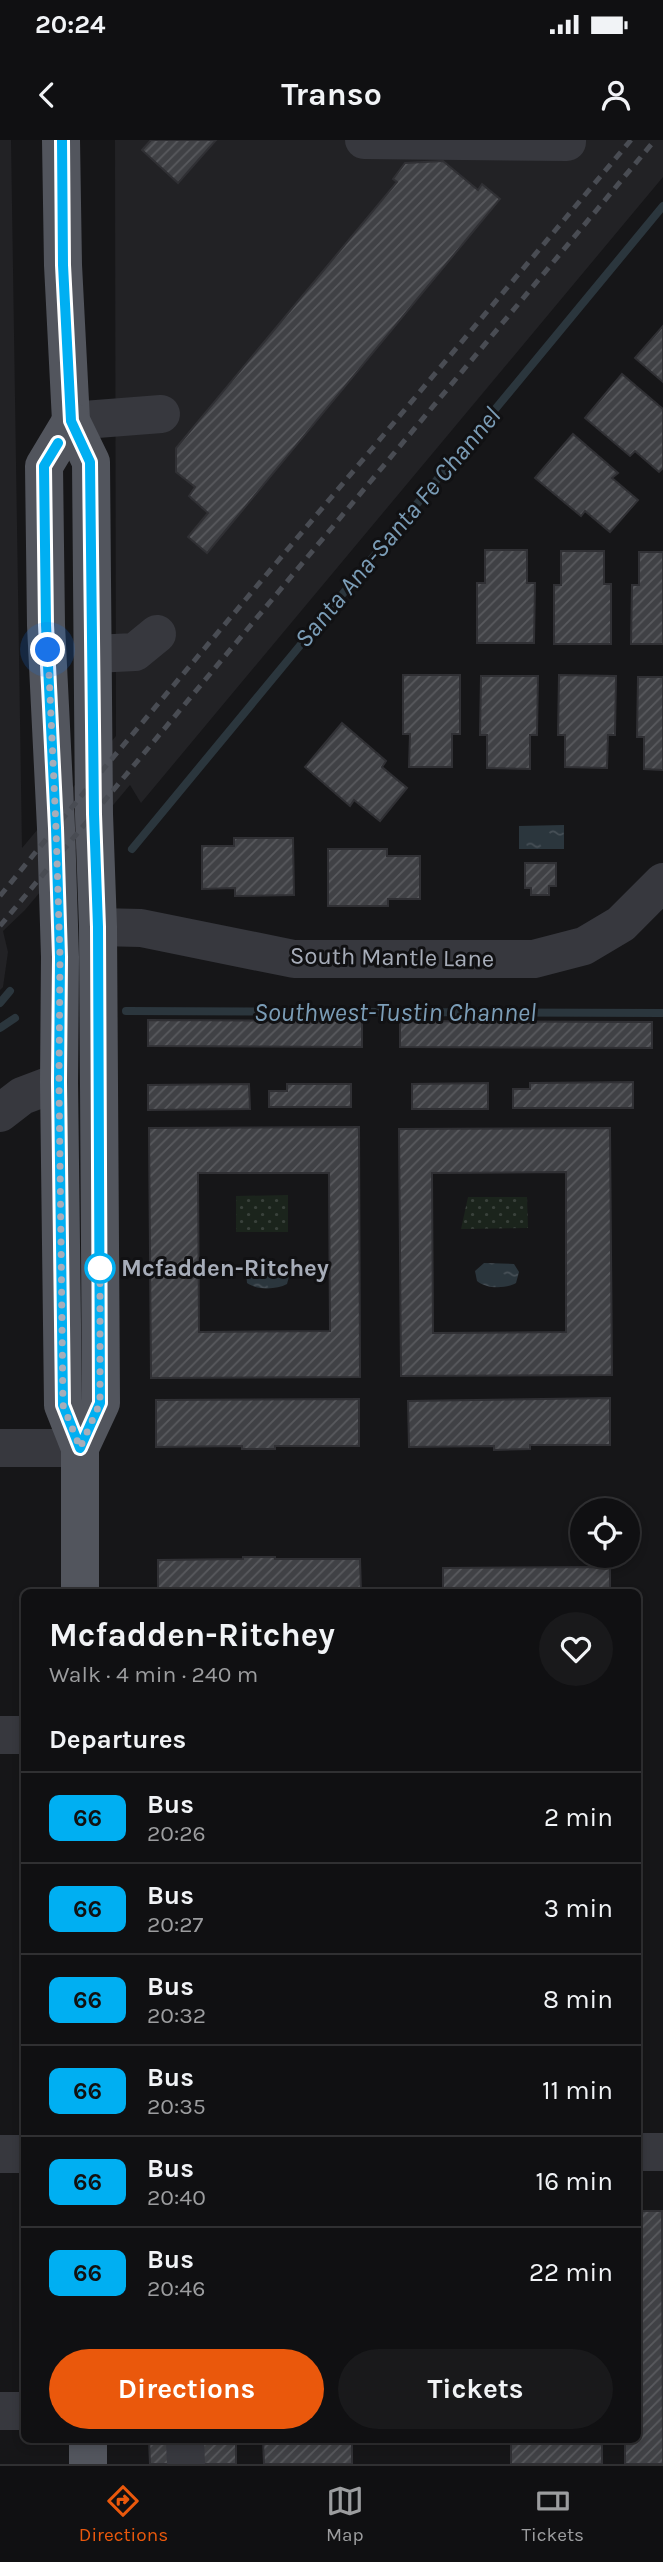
<!DOCTYPE html>
<meta charset="utf-8">
<style>
:root{--surface:#101012;--page:#19191b;--text:#f1f3f6;--muted:#9c9d9f;--line:#303032;--accent:#ea580c}
body{margin:0;font-family:Karla,sans-serif;background:var(--page);color:var(--text);height:100vh;display:flex;flex-direction:column;font-size:26px;white-space:nowrap}
*{box-sizing:border-box;margin:0}
p{font-size:23px;color:var(--muted)}
.icon{flex:none;width:38px;height:38px;fill:none;stroke:currentColor;stroke-width:2;stroke-linecap:round;stroke-linejoin:round}
.map{position:relative;flex:1;overflow:hidden}
.side{position:absolute;left:21px;top:1449px;width:620px;height:854px;display:flex;flex-direction:column;background:var(--surface);border-radius:10px;box-shadow:0 4px 10px #0003,0 0 0 2px var(--line)}
.side>*{flex:none}
.badge{padding:0 14px;border-radius:10px;font-size:24px;line-height:46px}
.tools{position:absolute;left:570px;top:1358px;display:grid;gap:14px}
.tools a{display:grid;place-items:center;width:70px;height:70px;border-radius:50%;background:var(--surface);box-shadow:0 4px 10px #0003,0 0 0 2px var(--line);font-size:35px}
.you{position:absolute;width:35px;height:35px;margin:-18px;border:5px solid #fff;border-radius:50%;background:#1a73e8;box-shadow:0 0 0 10px #1a73e833}
.map>.badge{position:absolute;translate:-50% -50%;box-shadow:0 0 0 4px #fff}
h2{padding:0 28px;font-size:26px;line-height:63px}
.round{display:grid;place-items:center;flex:none;width:74px;height:74px;border-radius:37px;background:var(--page)}
.headline{display:flex;align-items:center;justify-content:space-between;height:119px;padding:0 28px}
h1{font-size:33px;font-weight:700;line-height:52px}
.cta{display:flex;gap:14px;margin-top:auto;padding:14px 28px}
.cta a{flex:1;height:80px;border-radius:42px;background:var(--accent);color:#fff;font-size:28px;font-weight:700;line-height:80px;text-align:center}
.cta a+a{background:var(--page);color:var(--text)}
ul{padding:0;list-style:none}
li{display:flex;align-items:center;gap:21px;height:91px;padding:0 28px;border-top:2px solid var(--line)}
li div{flex:1}
li b{display:block;font-size:26px}
li em{font-style:normal}
li .badge{min-width:77px;font-weight:700;text-align:center}
.status{display:flex;justify-content:space-between;align-items:center;height:49px;padding:0 35px;background:var(--surface);direction:ltr}
.status svg{height:19px;fill:currentColor}
header{display:flex;justify-content:space-between;align-items:center;height:91px;padding:0 28px;background:var(--surface);font-size:32px;font-weight:700}
.dock{display:flex;justify-content:space-around;align-items:center;height:98px;border-top:2px solid var(--line);background:var(--surface);font-size:19px;color:var(--muted)}
.dock a{display:grid;justify-items:center;gap:4px}
.dock .on{color:var(--accent)}
.map>svg:first-child{display:block}
.built{fill:#222225}
.park{fill:url(#park-dots)}
.water{fill:url(#water-ripples)}
.lines{fill:none;stroke-linecap:round;stroke-linejoin:round}
.stream{stroke:#2b363d;stroke-width:8}
.building{fill:url(#building-hatch);stroke:#303034;stroke-width:2;fill-rule:evenodd}
.minor{stroke:#37383e;stroke-width:38}
.major{stroke:#52555d;stroke-width:38}
.rail{stroke:#494c53;stroke-width:5;stroke-dasharray:9 7;stroke-linecap:butt}
.line-casing{stroke:#fff;stroke-width:16}
.line{stroke:#00aff2;stroke-width:10}
.walk{stroke:#a7adb9;stroke-width:7;stroke-dasharray:0 12.6}
.stop-dot{fill:#fff;stroke:#00aff2;stroke-width:3.5}
.labels{text-anchor:middle;stroke-width:6;stroke-linejoin:round;paint-order:stroke}
.street-label{font-size:24px;fill:#a7adb9;stroke:#111113}
.stop-label{font-size:24px;font-weight:bold;fill:#a7adb9;stroke:#111113;text-anchor:start}
.water-label{font-size:26px;font-style:italic;fill:#7b9db7;stroke:#111113}
</style>
<div class="status"><b>20:24</b><svg viewBox="0 0 49 12"><path d="M0 12V9h3v3zM5 12V6h3v6zM10 12V3h3v9zM15 12V0h3v12zM26 1h20v11H26zM47 4h2v5h-2z"/></svg></div>
<header><svg class="icon" aria-label="back" viewBox="0 0 24 24"><path d="M15 5l-7 7 7 7"/></svg>Transo<svg class="icon" aria-label="person" viewBox="0 0 24 24"><circle cx="12" cy="8" r="4"/><path d="M4 21q1-7 8-7t8 7"/></svg></header>
<div class="map">
<svg width="663" height="2324" viewBox="0 0 663 2324">
<defs>
<pattern id="park-dots" width="8" height="8" patternUnits="userSpaceOnUse" patternTransform="scale(1.75)"><rect width="8" height="8" fill="#1b241c"/><path d="M2 2h.1M6 6h.1" fill="none" stroke="#39413b" stroke-width="1.8" stroke-linecap="round"/></pattern>
<pattern id="water-ripples" width="26" height="14" patternUnits="userSpaceOnUse" patternTransform="scale(1.75)"><rect width="26" height="14" fill="#2b363d"/><path d="M2 4q2-2 4 0t4 0M15 11q2-2 4 0t4 0" fill="none" stroke="#475057"/></pattern>
<pattern id="building-hatch" width="6" height="6" patternUnits="userSpaceOnUse" patternTransform="scale(1.75)"><rect width="6" height="6" fill="#404145"/><path d="M-1 1l2-2M0 6l6-6M5 7l2-2" fill="none" stroke="#595a5e"/></pattern>
</defs>
<rect width="100%" height="100%" fill="#161618"/>
<path class="built" d="M0,0h11l11,708 94,-112 -1,-596h548v37l-522,626 -11,-18 -105,125 -22,21 5,21 -5,35 -3,3z"/>
<g class="park">
<path d="M288,1055v37h-52v-36z"/>
<path d="M468,1057h59l1,31 -67,1z"/>
</g>
<g class="water">
<path d="M564,685v24h-45v-23z"/>
<path d="M484,1123l30,1 5,8 -3,11c-10,6 -30,6 -39,-2l-2,-10z"/>
<path d="M280,1124l10,9 -3,11c-11,6 -30,6 -40,-1l-1,-11c9,-10 21,-8 34,-8z"/>
</g>
<g class="lines">
<g class="stream">
<path d="M132,709l531,-643"/>
<path d="M0,863l10,-12"/>
<path d="M126,871l537,2"/>
<path d="M0,888l15,-10"/>
</g>
</g>
<g class="building">
<path d="M151,0h65l-38,43 -36,-33z"/>
<path d="M443,21l35,29 4,-6 18,15 -293,354 -19,-16 20,-24 -19,-17 6,-9 -19,-15v-24l221,-266 -4,-3 12,-16z"/>
<path d="M663,186v56l-28,-24z"/>
<path d="M622,234l41,35v59l-4,4 -24,-21 -5,5 -45,-38z"/>
<path d="M573,294l45,39 -6,5 26,22 -28,32 -25,-21 -4,5 -46,-38z"/>
<path d="M485,410h42v33h8l-1,60h-57v-60h8z"/>
<path d="M561,411h43v33h7v60h-57v-59h7z"/>
<path d="M639,412h24v92h-32l1,-59h7z"/>
<path d="M403,535h57v59h-8v33h-43l1,-33h-7z"/>
<path d="M559,535l57,1 -1,59h-7l-1,33 -42,-1v-32h-7z"/>
<path d="M481,536h57l-1,59h-7v34l-43,-1v-33h-7z"/>
<path d="M638,537h25v93l-19,-1v-32h-7z"/>
<path d="M342,583l44,38 -4,6 25,21 -27,33 -26,-21 -4,6 -45,-39z"/>
<path d="M234,698h59l1,57 -59,1v-8l-33,1v-43h32z"/>
<path d="M328,709h59v7h33v43h-32v7h-60z"/>
<path d="M525,723h31v23h-7v9h-18v-7h-6z"/>
<path d="M148,880l214,1v26l-214,-1z"/>
<path d="M400,881l252,1v26l-252,-1z"/>
<path d="M633,942v26h-120v-19h17v-6z"/>
<path d="M488,943v26h-76v-25z"/>
<path d="M249,944l1,25 -102,1v-25z"/>
<path d="M287,944h64v23h-82v-16h18z"/>
<path d="M359,987l1,250 -209,1 -2,-250zM198,1033h131l1,158 -131,1z"/>
<path d="M610,988l2,247 -211,1 -2,-247zM566,1032v160l-133,1 -1,-160z"/>
<path d="M610,1258v47h-80v4l-36,1v-4l-85,1 -1,-46z"/>
<path d="M359,1259v47h-84v3h-33v-3l-86,1v-47z"/>
<path d="M243,1417h32v2h85l1,33h-203v-32l85,-1z"/>
<path d="M610,1427v25h-167v-24z"/>
<path d="M637,2071h25l1,253h-38v-24h12z"/>
<path d="M149,2300h25l1,24h-25z"/>
<rect x="199" y="2300" width="37" height="24"/>
<path d="M263,2300h89v24h-88z"/>
<rect x="511" y="2300" width="91" height="24"/>
</g>
<g class="lines">
<g class="minor">
<path d="M364,0l203,2v-2"/>
<path d="M71,281l90,-7"/>
<path d="M94,514l41,-2 22,-18"/>
<path d="M98,787l43,1 153,31h240l50,-13 37,-22 42,-42"/>
<path d="M0,973l22,-17 37,-14"/>
<path d="M0,1308h80"/>
<path d="M0,1595h24"/>
<path d="M637,2012h26"/>
<path d="M0,2014h24"/>
<path d="M0,2271h24"/>
<path d="M185,2300l1,24"/>
</g>
<g class="major">
<path d="M61,0l2,125 8,156 20,41 3,352 4,113 3,476 -21,45"/>
<path d="M71,281l-27,45 2,159 10,203 4,129 -1,125 4,323 17,43v144"/>
<path d="M88,2300v24"/>
</g>
<g class="rail">
<path d="M0,756l95,-117 536,-639"/>
<path d="M0,786l655,-786"/>
</g>
</g>
<g class="lines">
<g class="line-casing">
<path id="line" d="M58,303l-14,23 2,159 10,203 4,129 -1,125 4,323 17,43 20,-45 -2,-476 -4,-113 -4,-352 -19,-41 -8,-156 -1,-125"/>
</g>
<use href="#line" class="line"/>
<path class="walk" d="M48,510l8,178 4,129 -1,125 4,323 17,43 20,-45v-141v6"/>
</g>
<circle class="stop-dot" cx="100" cy="1128" r="14"/>
<g class="labels">
<g class="street-label">
<text transform="translate(392 817) rotate(1)" y="8">South Mantle Lane</text>
</g>
<g class="stop-label">
<text x="121" y="1136">Mcfadden-Ritchey</text>
</g>
<g class="water-label">
<text transform="translate(397 387) rotate(-50)" y="9">Santa Ana-Santa Fe Channel</text>
<text x="395" y="881">Southwest-Tustin Channel</text>
</g>
</g>
</svg>
<div class="tools">
<a><svg class="icon" aria-label="locate" viewBox="0 0 24 24"><circle cx="12" cy="12" r="6"/><path d="M12 2v4M12 18v4M2 12h4M18 12h4"/></svg></a>
</div>
<div class="you" style="left:48px;top:510px"></div>
<section class="side">
<div class="headline"><div><h1>Mcfadden-Ritchey</h1><p>Walk · 4 min · 240 m</p></div><a class="round"><svg class="icon" aria-label="heart" viewBox="0 0 24 24"><path d="M12 20l-8-8c-3-5 5-10 8-4 3-6 11-1 8 4z"/></svg></a></div>
<h2>Departures</h2>
<ul>
<li><span class="badge" style="background:#00aff2;color:#111">66</span><div><b>Bus</b><p>20:26</p></div><em>2 min</em></li>
<li><span class="badge" style="background:#00aff2;color:#111">66</span><div><b>Bus</b><p>20:27</p></div><em>3 min</em></li>
<li><span class="badge" style="background:#00aff2;color:#111">66</span><div><b>Bus</b><p>20:32</p></div><em>8 min</em></li>
<li><span class="badge" style="background:#00aff2;color:#111">66</span><div><b>Bus</b><p>20:35</p></div><em>11 min</em></li>
<li><span class="badge" style="background:#00aff2;color:#111">66</span><div><b>Bus</b><p>20:40</p></div><em>16 min</em></li>
<li><span class="badge" style="background:#00aff2;color:#111">66</span><div><b>Bus</b><p>20:46</p></div><em>22 min</em></li>
</ul>
<div class="cta"><a>Directions</a><a>Tickets</a></div>
</section>
</div>
<nav class="dock">
<a class="on"><svg class="icon" aria-label="directions" viewBox="0 0 24 24"><path d="M12 3l9 9-9 9-9-9zM9 14v-3h6M13 9l2 2-2 2"/></svg>Directions</a>
<a><svg class="icon" aria-label="map" viewBox="0 0 24 24"><path d="M3 6l6-2 6 2 6-2v14l-6 2-6-2-6 2zM9 4v14M15 6v14"/></svg>Map</a>
<a><svg class="icon" aria-label="tickets" viewBox="0 0 24 24"><path d="M3 7h18v10H3zM15 7v10"/></svg>Tickets</a>
</nav>
